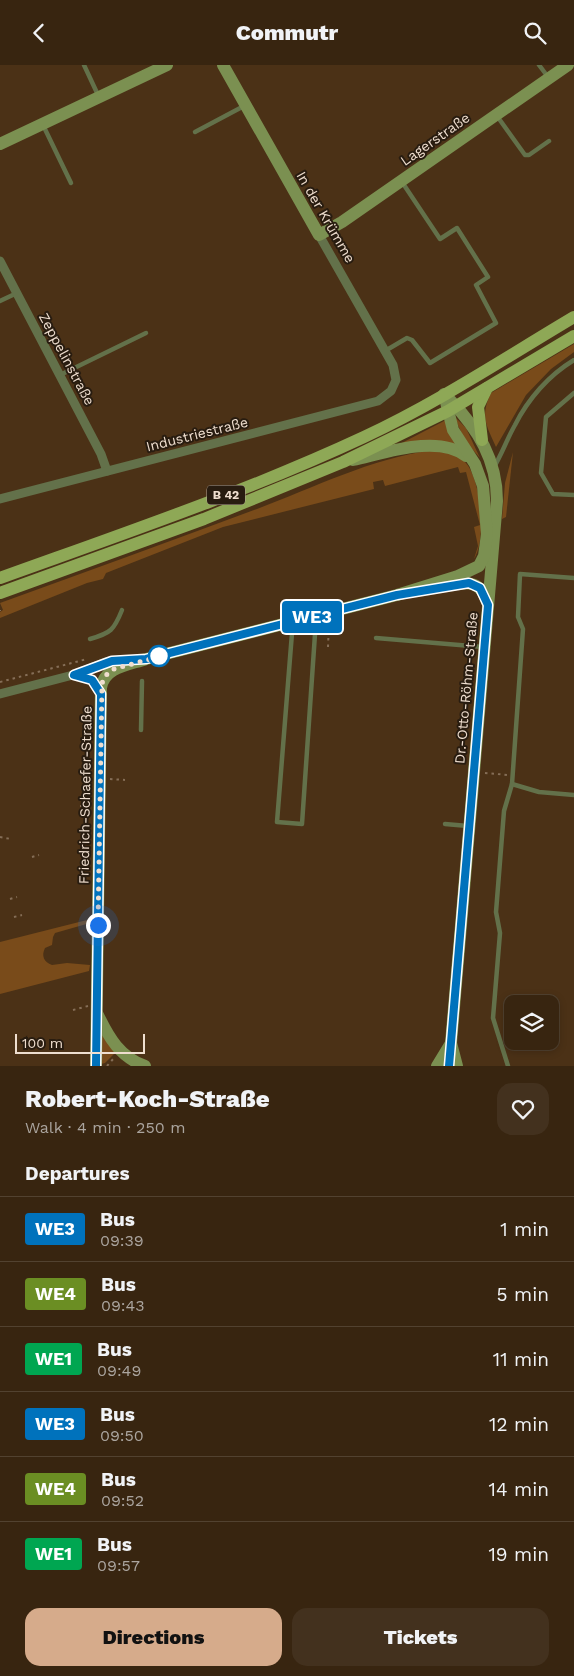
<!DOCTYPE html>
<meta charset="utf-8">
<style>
:root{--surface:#382510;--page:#43311e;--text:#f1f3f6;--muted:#aba59f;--line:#524230;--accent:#d6ab8b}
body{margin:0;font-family:"Work Sans",sans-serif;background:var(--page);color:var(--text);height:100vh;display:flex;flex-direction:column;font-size:19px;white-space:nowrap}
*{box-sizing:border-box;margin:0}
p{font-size:16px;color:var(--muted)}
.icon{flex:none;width:28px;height:28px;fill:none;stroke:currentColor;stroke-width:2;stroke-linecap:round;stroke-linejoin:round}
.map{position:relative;height:1001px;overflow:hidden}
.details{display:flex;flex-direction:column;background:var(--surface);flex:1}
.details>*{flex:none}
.badge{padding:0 10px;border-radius:4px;font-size:18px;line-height:32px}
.tools{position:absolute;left:504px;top:930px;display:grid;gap:10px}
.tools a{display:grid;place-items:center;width:55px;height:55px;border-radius:10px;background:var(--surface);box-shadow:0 2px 8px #0003,0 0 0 1px var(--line);font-size:25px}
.scale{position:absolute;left:15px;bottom:12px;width:130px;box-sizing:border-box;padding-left:5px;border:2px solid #efdecf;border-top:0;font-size:14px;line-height:18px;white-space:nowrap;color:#efdecf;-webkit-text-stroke:4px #281c10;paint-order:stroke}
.you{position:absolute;width:25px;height:25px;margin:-12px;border:4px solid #fff;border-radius:50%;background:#1a73e8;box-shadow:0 0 0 8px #1a73e833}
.map>.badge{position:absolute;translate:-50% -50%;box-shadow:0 0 0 2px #fff}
h2{padding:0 25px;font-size:19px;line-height:45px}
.round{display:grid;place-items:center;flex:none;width:52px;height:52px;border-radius:15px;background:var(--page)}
.headline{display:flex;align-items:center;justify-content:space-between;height:85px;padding:0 25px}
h1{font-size:24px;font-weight:800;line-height:38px}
.button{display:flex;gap:10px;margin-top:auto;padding:10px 25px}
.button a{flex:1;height:58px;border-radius:15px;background:var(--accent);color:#111;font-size:20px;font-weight:800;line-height:58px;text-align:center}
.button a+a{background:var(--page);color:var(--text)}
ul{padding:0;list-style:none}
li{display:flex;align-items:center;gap:15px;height:65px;padding:0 25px;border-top:1px solid var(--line)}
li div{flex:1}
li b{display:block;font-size:19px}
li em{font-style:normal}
li .badge{min-width:55px;font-weight:700;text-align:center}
header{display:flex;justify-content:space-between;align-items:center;height:65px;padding:0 25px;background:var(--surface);font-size:22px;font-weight:800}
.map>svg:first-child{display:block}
.green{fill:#794b1a}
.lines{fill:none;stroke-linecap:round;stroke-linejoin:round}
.path{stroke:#856e57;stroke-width:2;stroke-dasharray:2.5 4;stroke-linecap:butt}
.lane{stroke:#63714a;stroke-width:4.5}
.street{stroke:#63714a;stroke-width:9}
.secondary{stroke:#7b9051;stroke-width:12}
.primary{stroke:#8ea856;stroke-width:12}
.line-casing{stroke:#fff;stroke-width:11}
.line{stroke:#0072bc;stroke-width:8}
.walk{stroke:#efdecf;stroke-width:5;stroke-dasharray:0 9}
.stop-dot{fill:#fff;stroke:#0072bc;stroke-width:2.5}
.labels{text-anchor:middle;stroke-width:4;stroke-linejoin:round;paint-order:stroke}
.shield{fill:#281c10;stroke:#b3a496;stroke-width:1}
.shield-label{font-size:12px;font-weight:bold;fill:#efdecf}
.street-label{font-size:14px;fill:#efdecf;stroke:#281c10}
</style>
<header><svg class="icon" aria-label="back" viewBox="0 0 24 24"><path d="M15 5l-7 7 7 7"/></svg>Commutr<svg class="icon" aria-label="search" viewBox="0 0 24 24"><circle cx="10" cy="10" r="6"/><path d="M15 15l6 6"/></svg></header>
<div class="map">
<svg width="574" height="1001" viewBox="0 0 574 1001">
<rect width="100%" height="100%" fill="#4b3116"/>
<g class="green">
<path d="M574,279v8l-23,17 -25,26 -30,52c-10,-22 -16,-31 -5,-54z"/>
<path d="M454,351l12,12 14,30 -15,-17z"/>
<path d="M446,355l15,27h-67z"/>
<path d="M432,385c12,3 24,3 33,12 16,16 22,78 9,97l4,-13 -4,-19 6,-2 -14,-53 -6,1 -2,-6 -73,19 -2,-6 -10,2 1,7 -151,38 -117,46 -3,6 -16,4 -87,35v-6l3,-2 -3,-7c86,-31 171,-62 257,-94 58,-22 113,-50 175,-59z"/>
<path d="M513,387l-7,65 -4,2 3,-36z"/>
<path d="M91,854l-1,4 -35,10 -2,4 -1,8 -7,3c-4,8 -1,14 7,17l15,-2 23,2 -1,6 -89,23v-52z"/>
<path d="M102,966l15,20 -12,12 -4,1z"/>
</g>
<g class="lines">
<g class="path">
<path d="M0,545v1"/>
<path d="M328,582l1,-25"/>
<path d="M0,617l87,-23"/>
<path d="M485,708l23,2"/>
<path d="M110,714l15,1"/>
<path d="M80,741h10"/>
<path d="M0,772l11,2"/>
<path d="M32,792l7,-2"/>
<path d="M10,834l7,-2"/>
<path d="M14,852l8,-2"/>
<path d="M73,945l15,-4"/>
<path d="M107,1001l7,-8"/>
</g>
<g class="lane">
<path d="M84,0l14,30"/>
<path d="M539,0l9,12"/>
<path d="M497,51l28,39h4l20,-14"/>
<path d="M43,60l28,58"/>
<path d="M195,67l49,-26"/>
<path d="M0,236l17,-8"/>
<path d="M385,286l22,-13 5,2 18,23 66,-40 -20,-38 12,-8 -31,-49 -17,11 -38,-57"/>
<path d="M60,310l86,-42"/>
<path d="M574,328l-28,24 -5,56 12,21 21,1"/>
<path d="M494,402c8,-13 13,-28 21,-42 13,-26 34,-50 59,-65"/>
<path d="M302,554l10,4 3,11 -13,190 -25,-2 15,-189 3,-7z"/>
<path d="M376,573l107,9"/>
<path d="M90,574c21,-6 24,-9 32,-29"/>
<path d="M141,665l1,-49"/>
<path d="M512,719l27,8 35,3"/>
<path d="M445,759l23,2"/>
<path d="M508,1001l-15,-48 7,-85 -4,-21 8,-101 8,-27 11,-155 -5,-12 2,-43 54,4"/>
</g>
<g class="street">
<path d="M0,196l101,193 6,17"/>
<path d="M0,434l378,-98 13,-10 5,-11 -3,-15 -74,-130"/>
<path d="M74,610l18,5 9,14"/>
<path d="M0,629l73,-19 33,-13 25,-2"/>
</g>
<g class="secondary">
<path d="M223,0l96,170 23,-13 226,-157"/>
<path d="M0,79l167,-79"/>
<path d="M450,335c28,29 47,60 47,101l-46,542 6,23"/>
<path d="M353,395c32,-7 85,-26 113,-4"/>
<path d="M451,520c18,-4 30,-3 36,17"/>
<path d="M98,950c11,23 22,42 47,51"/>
<path d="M96,1001l5,-378c3,-21 28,-23 45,-29l251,-64 61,-19 21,-10 5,-10 3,-22 -4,-48 -8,-22 -22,-34 -9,-36"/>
<path d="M437,1001l14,-23"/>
</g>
<g class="primary">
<path d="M482,375l-4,-33 9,-19"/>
<path d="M0,513c122,-44 246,-86 364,-141 73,-34 141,-79 210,-120"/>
<path d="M0,528l204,-74 139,-57 105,-51 126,-75"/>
</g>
</g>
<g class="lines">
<g class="line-casing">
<path id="line" d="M96,1001l5,-372 -9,-14 -18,-5 38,-14 34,-2 251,-64 72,-12 11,5 8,17 -39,461"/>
</g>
<use href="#line" class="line"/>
<path class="walk" d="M98,860l4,-242 4,-8 8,-6 51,-14 -6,1"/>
</g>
<circle class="stop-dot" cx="159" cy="591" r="10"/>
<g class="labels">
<rect class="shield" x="207" y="420.5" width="38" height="19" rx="4"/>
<g class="shield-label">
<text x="226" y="434">B 42</text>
</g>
<g class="street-label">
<text transform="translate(435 74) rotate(-35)" y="5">Lagerstraße</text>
<text transform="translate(326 152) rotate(60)" y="5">In der Krümme</text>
<text transform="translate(67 294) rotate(62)" y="5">Zeppelinstraße</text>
<text transform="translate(197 369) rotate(-14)" y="5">Industriestraße</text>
<text transform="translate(466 623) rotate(-85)" y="5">Dr.-Otto-Röhm-Straße</text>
<text transform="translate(85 730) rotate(-89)" y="5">Friedrich-Schaefer-Straße</text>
</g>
</g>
</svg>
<div class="tools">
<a><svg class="icon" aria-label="layers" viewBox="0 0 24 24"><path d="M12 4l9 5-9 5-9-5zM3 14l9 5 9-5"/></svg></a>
</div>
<div class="scale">100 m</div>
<div class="you" style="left:98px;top:860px"></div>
<b class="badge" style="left:312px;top:552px;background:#0072bc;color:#fff">WE3</b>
</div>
<section class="details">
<div class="headline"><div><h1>Robert-Koch-Straße</h1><p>Walk · 4 min · 250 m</p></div><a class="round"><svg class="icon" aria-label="heart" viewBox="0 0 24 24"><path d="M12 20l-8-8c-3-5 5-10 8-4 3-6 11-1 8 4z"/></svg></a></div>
<h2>Departures</h2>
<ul>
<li><span class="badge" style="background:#0072bc;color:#fff">WE3</span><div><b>Bus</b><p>09:39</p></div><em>1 min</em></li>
<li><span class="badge" style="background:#6b8e23;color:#fff">WE4</span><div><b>Bus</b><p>09:43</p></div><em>5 min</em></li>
<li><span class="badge" style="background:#00a651;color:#fff">WE1</span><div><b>Bus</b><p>09:49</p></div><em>11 min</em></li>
<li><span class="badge" style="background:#0072bc;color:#fff">WE3</span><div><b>Bus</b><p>09:50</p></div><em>12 min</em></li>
<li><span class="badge" style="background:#6b8e23;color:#fff">WE4</span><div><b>Bus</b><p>09:52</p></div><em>14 min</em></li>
<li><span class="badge" style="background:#00a651;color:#fff">WE1</span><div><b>Bus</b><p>09:57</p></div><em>19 min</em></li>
</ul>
<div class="button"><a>Directions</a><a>Tickets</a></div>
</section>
